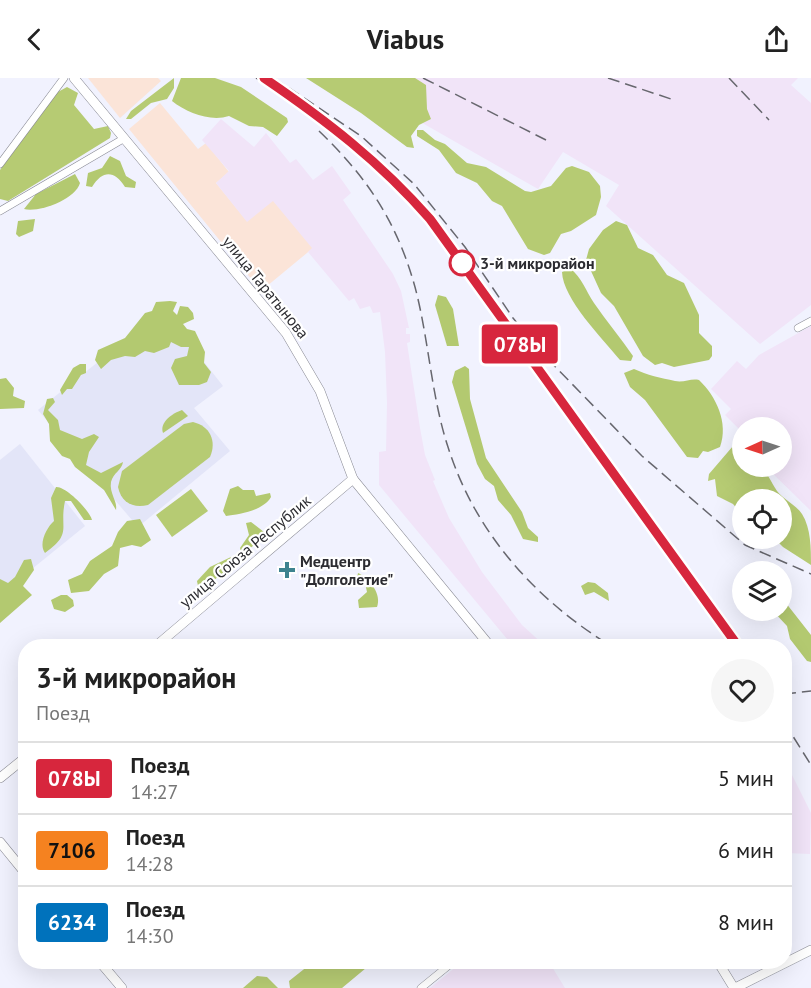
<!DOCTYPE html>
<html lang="ru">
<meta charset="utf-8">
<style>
:root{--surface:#fff;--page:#f6f6f6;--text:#222;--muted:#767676;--line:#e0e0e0}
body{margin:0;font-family:"PT Sans",sans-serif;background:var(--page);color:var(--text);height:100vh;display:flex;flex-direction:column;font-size:22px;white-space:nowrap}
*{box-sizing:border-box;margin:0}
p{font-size:20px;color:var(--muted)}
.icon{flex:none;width:33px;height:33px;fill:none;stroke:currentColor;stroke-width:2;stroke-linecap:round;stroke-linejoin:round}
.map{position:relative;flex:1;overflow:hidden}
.sheet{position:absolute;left:18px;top:561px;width:774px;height:330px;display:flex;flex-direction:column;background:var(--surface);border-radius:24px;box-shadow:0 6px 24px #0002}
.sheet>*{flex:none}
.badge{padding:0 12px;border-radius:4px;font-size:21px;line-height:39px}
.needle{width:39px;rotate:267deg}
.buttons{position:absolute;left:732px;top:339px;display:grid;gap:12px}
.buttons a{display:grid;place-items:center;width:60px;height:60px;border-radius:50%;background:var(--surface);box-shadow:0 6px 24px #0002;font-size:30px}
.map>.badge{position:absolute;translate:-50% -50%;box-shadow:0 0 0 3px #fff}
.round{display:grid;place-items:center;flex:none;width:63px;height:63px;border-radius:32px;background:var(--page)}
.overview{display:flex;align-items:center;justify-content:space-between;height:102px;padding:0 18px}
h1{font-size:28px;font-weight:600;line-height:45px}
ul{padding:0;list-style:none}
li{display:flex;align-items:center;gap:18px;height:72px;padding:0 18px;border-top:2px solid var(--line)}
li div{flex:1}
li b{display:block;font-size:22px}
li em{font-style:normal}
li .badge{min-width:66px;font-weight:700;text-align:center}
header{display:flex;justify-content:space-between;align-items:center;height:78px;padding:0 18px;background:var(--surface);font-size:27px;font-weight:600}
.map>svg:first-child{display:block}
.commercial{fill:#fbe4d8}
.industrial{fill:#f1e4f8}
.built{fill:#e3e5f8}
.green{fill:#b6cb73}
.forest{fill:#b3c970}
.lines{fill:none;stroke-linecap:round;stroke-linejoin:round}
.street-casing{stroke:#898a94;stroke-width:8}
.secondary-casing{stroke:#898a94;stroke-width:10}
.street{stroke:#fff;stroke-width:7}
.secondary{stroke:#fff;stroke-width:9}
.rail{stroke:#67676e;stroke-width:1.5;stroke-dasharray:12 6;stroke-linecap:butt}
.line-casing{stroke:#fff;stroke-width:14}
.line{stroke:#d7263d;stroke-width:9}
.stop-dot{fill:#fff;stroke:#d7263d;stroke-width:3}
.poi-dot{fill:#3e848f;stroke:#fff;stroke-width:2}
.labels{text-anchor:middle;stroke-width:4.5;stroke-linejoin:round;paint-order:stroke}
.stop-label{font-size:16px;font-weight:bold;fill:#2c2c31;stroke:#fff;text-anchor:start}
.street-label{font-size:16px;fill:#2c2c31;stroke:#fff}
.poi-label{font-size:16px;font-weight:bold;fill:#2c2c31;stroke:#fff;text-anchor:start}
</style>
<header><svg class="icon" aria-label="back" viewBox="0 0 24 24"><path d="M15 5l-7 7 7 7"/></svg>Viabus<svg class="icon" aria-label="share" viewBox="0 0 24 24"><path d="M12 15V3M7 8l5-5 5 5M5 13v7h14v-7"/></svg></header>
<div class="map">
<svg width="811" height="910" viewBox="0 0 811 910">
<rect width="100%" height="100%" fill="#f1f2fe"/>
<g class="commercial">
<path d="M88,0h70l3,3 -41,37z"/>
<path d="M160,25l38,46 8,-6 23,29 -13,11 31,38 26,-21 40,48 -52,43 -132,-162z"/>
</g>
<g class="industrial">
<path d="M412,0h386l-7,7 20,18v202l-51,39 -154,-138 13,-21 -56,-33 -25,37 -135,-77z"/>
<path d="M221,41l33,28 12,-14 24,30 6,-4 17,21 19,-14 19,27 -8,7 50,74 8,17 8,37h-3v6h4v8l-3,1 13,85 5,27 10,25 -2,1 16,37 33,54 40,53 23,21h-32l-134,-161v-33l7,-1 1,-48 -2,-51 -5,-40 -7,1 -3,-7 -10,3 -6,-11 -5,3 -41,-49 4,-4 -39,-47 -26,21 -31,-39 13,-12 -27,-31z"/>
<path d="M811,248v185l-45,-44 16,-1v-38h-40v15l-6,-6 5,-6 -16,-16 6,-6 -20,-20 26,-28 9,8 13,-14z"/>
<path d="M784,681l27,54 -1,41 -25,-1z"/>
<path d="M462,884h87l16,26h-135z"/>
</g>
<g class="built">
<path d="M163,232l60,76 -29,22 36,43 -92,76 -100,-117z"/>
<path d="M20,366l65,82 -79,64 -6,-8v-122z"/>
</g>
<g class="green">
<path d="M174,0v10l-7,11 -16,4 -20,16h-5l5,-8z"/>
<path d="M181,0h34l26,9 46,31 1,4 -11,14 -14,-9 -14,-1 -20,-10c-18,6 -42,-3 -57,-15z"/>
<path d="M306,0h109l11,7 1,24 4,10 -12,6 -8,11 3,12 -7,-1 -46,-34z"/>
<path d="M67,9l11,6 -4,12 20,24 14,-3 3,7 -1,5 -102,63 -8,-2v-29l56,-77z"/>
<path d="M417,52h6l12,10 10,4 22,19 19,4 39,24 6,1 20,-6 15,-18 6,-2 17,6 11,14 1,11 -5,18 -25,16 -10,3 -11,19 -6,2 -16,-6 -26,-43 -10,-5 -15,-18 -21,-10 -17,-23 -22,-14z"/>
<path d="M193,344c17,4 24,19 17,35l-62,48c-15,4 -27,-3 -30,-18l4,-16 62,-47z"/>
<path d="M733,368l9,5v15c26,0 23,7 35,25 7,9 19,14 25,23 9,14 9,35 9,51l-28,-18 -8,-8 7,-1v-38h-40v14l-9,-10 -16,-8 -2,-17 -7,2 1,-7z"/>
<path d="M191,411l17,22 -36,26 -16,-22z"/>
<path d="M313,884l9,6 8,-6h35l-3,2 4,4 -24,20h-52l-1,-7z"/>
<path d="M257,898l10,1 11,11h-35z"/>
</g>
<g class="forest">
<path d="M110,78l10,5 6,15 10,6 -1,6 -10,-1c-10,-16 -22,-18 -33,0l-6,-1 2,-13 14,-5z"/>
<path d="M75,96l5,9c-5,17 -42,30 -56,26l12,-15z"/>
<path d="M35,141l-2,12 -14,6 -3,-3 2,-13z"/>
<path d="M616,143l11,4 11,23 15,7 14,20 17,8 15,32v18l13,13v10l-3,4 -35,7 -12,-4 -7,2 -12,-9 -29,-50 -13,-13 -15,-33 3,-11 14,-19z"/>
<path d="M570,190c12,10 16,23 24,35 12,18 27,35 39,53l-2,5 -11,-1c-18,-22 -57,-61 -58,-88z"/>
<path d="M438,217l8,2 7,12 6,37h-12l-12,-41z"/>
<path d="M170,223l7,1 -4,9 4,4 3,-9 8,1 5,6 1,6 -11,5 4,5 8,2 10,21 -1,11 7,9 -4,10 -8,3h-20l-8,-17 4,-9 12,-3 2,-9h-8l-10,-5 -2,5 -15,6 -9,-2 -10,6 -10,-1 -14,4 -10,9 -6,-9 3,-10 27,-12 20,-25 7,-2 4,-9z"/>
<path d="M80,286h6v9l-5,2 -9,14h-5l-5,6 -2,-5 13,-22z"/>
<path d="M465,288l4,3 1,30 16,59 36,54 6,16 10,9v5l-15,-3 -12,-24 -13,-15 -4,-14 -9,-7 -8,-15 -25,-82 3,-11z"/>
<path d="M634,291c13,6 27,9 41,12 9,2 16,-3 24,-1 17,16 30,43 21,67l-12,5 -5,-1 -5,7 -11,-1 -42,-57 -15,-13 -6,-14z"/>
<path d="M6,300l8,10 -1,8 12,5 -1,7 -24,1v-30z"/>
<path d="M53,320l2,4 -7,8 10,10 2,10 22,9 12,-5 5,3 -10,15 -3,13 15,8 22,-11c-1,8 -10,11 -12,20 -2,11 7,20 5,28l-12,-20 -29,-23 -5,-8 -8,-3 -12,-15 -1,-17 -6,-10 4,-15z"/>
<path d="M182,332l6,6 -25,17c-4,-11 10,-20 19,-23z"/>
<path d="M238,408l5,4h11l2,6 14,-3 1,4c-8,14 -32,17 -45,19l-3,-5 7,-22z"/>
<path d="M56,409c10,-1 34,24 36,33h-8l-13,-19h-6c-6,28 8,32 -20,52 -7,-9 2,-26 9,-32l-3,-23z"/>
<path d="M140,441l11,21 -10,7 -9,-2 -12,3 -2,18 -14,8 -15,17 -18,2 -3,-13 14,-6 8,-13 22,-15 6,-14 9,-11z"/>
<path d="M251,444l13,10v6l-22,16 -2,-6 9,-13 -3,-12z"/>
<path d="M231,479h3l1,6 -32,26 -5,-3 -1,-5 13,-14z"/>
<path d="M31,481l3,11 -11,16 9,9 -32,28v-44l8,4 7,-6 9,-17z"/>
<path d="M358,495c12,5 24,22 19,34l-18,1 -1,-8 9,-8 -2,-9 -8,-5z"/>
<path d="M588,504l7,1 13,10 1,8 -15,-9 -9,3 -4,-9z"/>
<path d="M61,517h6l6,5 1,6 -9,6 -11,-3 -3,-9z"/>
<path d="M782,520l29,37v27l-4,-1 -17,-22 -3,-13 -14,-15 9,-1z"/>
</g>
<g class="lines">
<g class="street-casing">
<g id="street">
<path d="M0,86l64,-86"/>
<path d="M0,133l123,-72"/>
<path d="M798,250l13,-7"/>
<path d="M421,910l32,-26"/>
</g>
</g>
<g class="secondary-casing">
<g id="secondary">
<path d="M74,0l212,255 34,58 33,88 137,167"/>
<path d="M156,568l197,-167"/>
<path d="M0,700l26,-21"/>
<path d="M0,764l26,32"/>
<path d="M100,884l22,26"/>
<path d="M718,884l16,26"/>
<path d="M735,910l76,-38"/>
</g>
</g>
<use href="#street" class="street"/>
<use href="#secondary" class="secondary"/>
<g class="rail">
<path d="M256,0c63,43 119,84 170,141l306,427"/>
<path d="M274,0l87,58 53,48 51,63 48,71 28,34 101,104 103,89 66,29"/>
<path d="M423,0l123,62"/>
<path d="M608,0l66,22"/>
<path d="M729,0l40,42"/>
<path d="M319,53c48,46 78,91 96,156 14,53 16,108 33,160 27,86 88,153 163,199"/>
<path d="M784,616l27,-3"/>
<path d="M784,644l27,43"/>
</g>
</g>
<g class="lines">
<g class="line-casing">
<path id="line" d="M264,0c63,43 115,83 166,141l308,427"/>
</g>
<use href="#line" class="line"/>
</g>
<circle class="stop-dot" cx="462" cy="185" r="12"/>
<path class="poi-dot" d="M284 483h6v6h6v6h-6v6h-6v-6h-6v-6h6z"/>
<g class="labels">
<g class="stop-label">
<text x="480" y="191">3-й микрорайон</text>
</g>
<g class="street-label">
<text transform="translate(266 209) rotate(51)" y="6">улица Таратынова</text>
<text transform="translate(245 473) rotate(-40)" y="6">улица Союза Республик</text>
</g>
<g class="poi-label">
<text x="300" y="489">Медцентр<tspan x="300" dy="18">"Долголетие"</tspan></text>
</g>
</g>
</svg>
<div class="buttons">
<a><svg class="needle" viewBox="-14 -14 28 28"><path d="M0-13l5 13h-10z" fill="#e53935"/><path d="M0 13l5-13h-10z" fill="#767676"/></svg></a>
<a><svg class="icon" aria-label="locate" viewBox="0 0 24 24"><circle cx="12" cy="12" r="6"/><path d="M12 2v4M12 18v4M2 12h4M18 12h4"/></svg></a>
<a><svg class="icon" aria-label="layers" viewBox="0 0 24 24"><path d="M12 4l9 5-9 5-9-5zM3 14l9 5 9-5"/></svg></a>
</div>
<b class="badge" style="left:520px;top:266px;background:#d7263d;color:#fff">078Ы</b>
<section class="sheet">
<div class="overview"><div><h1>3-й микрорайон</h1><p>Поезд</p></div><a class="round"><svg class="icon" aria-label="heart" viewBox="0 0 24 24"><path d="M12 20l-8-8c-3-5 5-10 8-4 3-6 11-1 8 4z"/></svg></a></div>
<ul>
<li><span class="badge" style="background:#d7263d;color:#fff">078Ы</span><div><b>Поезд</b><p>14:27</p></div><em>5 мин</em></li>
<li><span class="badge" style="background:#f58220;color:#111">7106</span><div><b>Поезд</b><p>14:28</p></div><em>6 мин</em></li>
<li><span class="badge" style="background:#0072bc;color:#fff">6234</span><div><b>Поезд</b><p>14:30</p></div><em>8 мин</em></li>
</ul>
</section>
</div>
